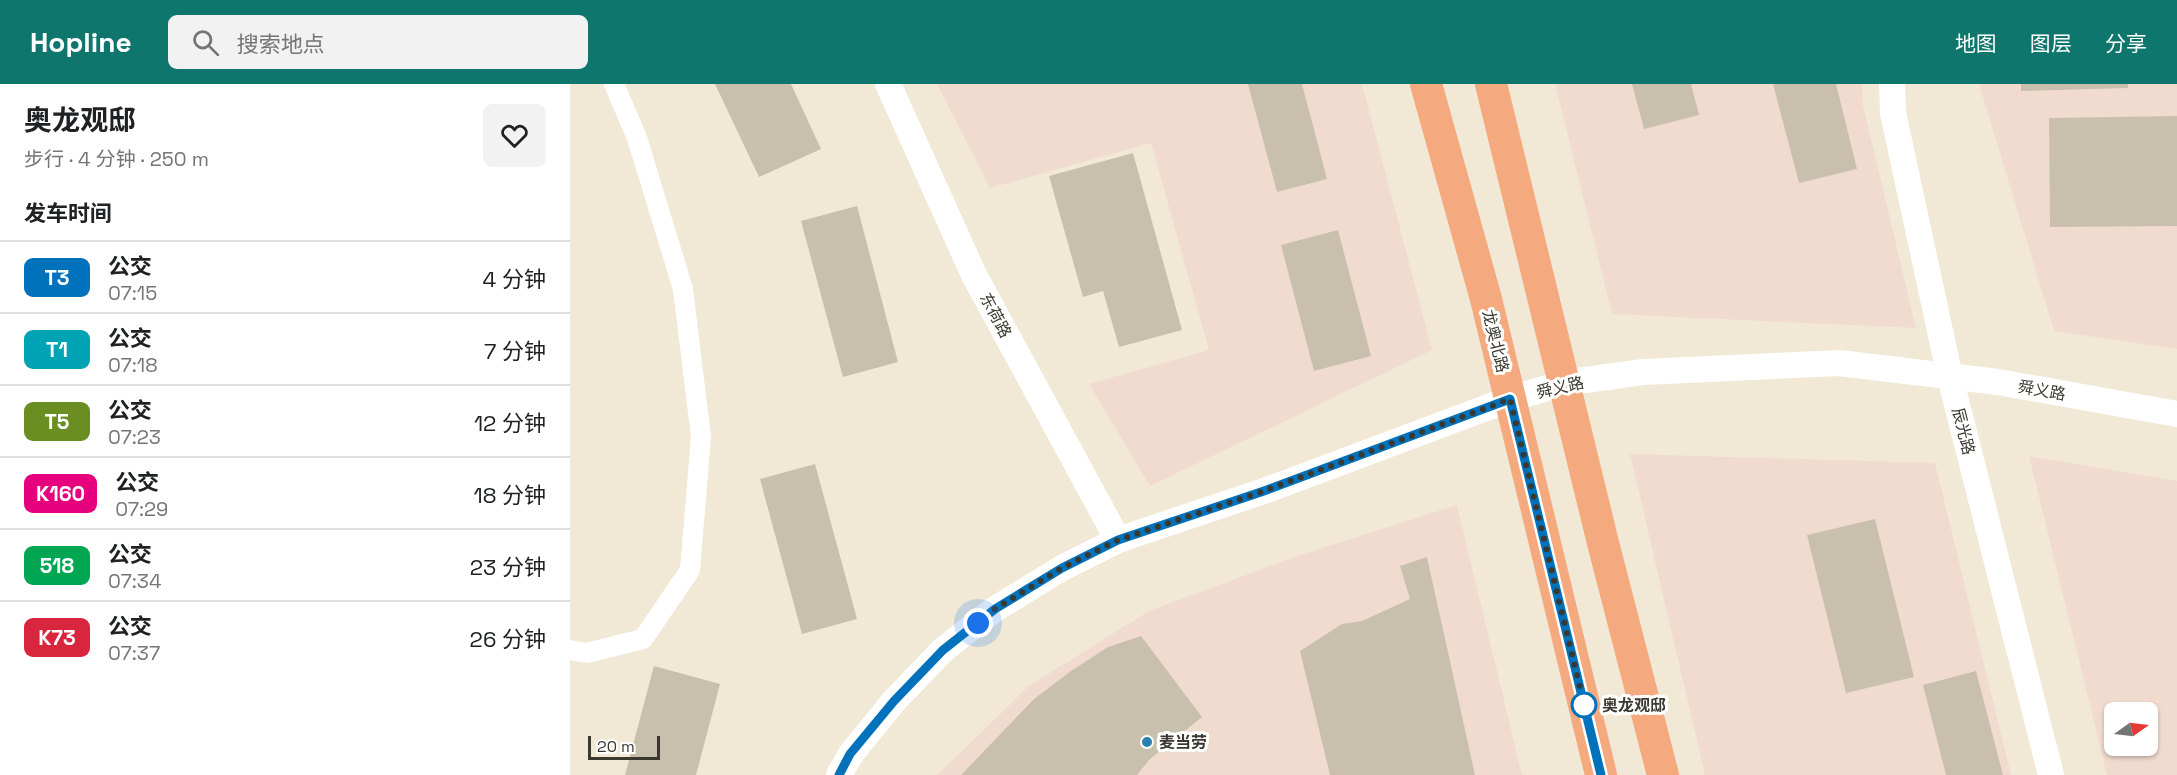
<!DOCTYPE html>
<html lang="zh">
<meta charset="utf-8">
<style>
:root{--surface:#fff;--page:#f2f2f2;--text:#202124;--muted:#757577;--line:#e0e0e0;--accent:#0f766e}
body{margin:0;font-family:"Space Grotesk","Noto Sans SC",sans-serif;background:var(--page);color:var(--text);height:100vh;display:flex;flex-direction:column;font-size:22px;white-space:nowrap}
*{box-sizing:border-box;margin:0}
p{font-size:20px;color:var(--muted)}
.icon{flex:none;width:33px;height:33px;fill:none;stroke:currentColor;stroke-width:2;stroke-linecap:round;stroke-linejoin:round}
.map{position:relative;flex:1;overflow:hidden}
.side{display:flex;flex-direction:column;background:var(--surface);width:570px}
.side>*{flex:none}
.badge{padding:0 12px;border-radius:9px;font-size:21px;line-height:39px}
.needle{width:39px;rotate:76deg}
.controls{position:absolute;left:1534px;top:618px;display:grid;gap:12px}
.controls a{display:grid;place-items:center;width:54px;height:54px;border-radius:9px;background:var(--surface);box-shadow:0 2px 4px #0004;font-size:30px}
.scale{position:absolute;left:18px;bottom:15px;width:72px;box-sizing:border-box;padding-left:6px;border:3px solid #3b3830;border-top:0;font-size:16px;line-height:21px;white-space:nowrap;color:#3b3830;-webkit-text-stroke:4px #fff;paint-order:stroke}
.you{position:absolute;width:30px;height:30px;margin:-15px;border:4px solid #fff;border-radius:50%;background:#1a73e8;box-shadow:0 0 0 9px #1a73e833}
.map>.badge{position:absolute;translate:-50% -50%;box-shadow:0 0 0 3px #fff}
h2{padding:0 24px;font-size:22px;line-height:54px}
.round{display:grid;place-items:center;flex:none;width:63px;height:63px;border-radius:9px;background:var(--page)}
.head{display:flex;align-items:center;justify-content:space-between;height:102px;padding:0 24px}
h1{font-size:28px;font-weight:700;line-height:45px}
ul{padding:0;list-style:none}
li{display:flex;align-items:center;gap:18px;height:72px;padding:0 24px;border-top:2px solid var(--line)}
li div{flex:1}
li b{display:block;font-size:22px}
li em{font-style:normal}
li .badge{min-width:66px;font-weight:700;text-align:center}
header{display:flex;align-items:center;gap:36px;box-sizing:border-box;height:84px;padding:0 30px;background:var(--accent);color:#fff}
header strong{font-size:28px}
nav{display:flex;gap:33px;margin-inline-start:auto;font-size:21px}
.search{width:420px;height:54px;background:var(--page);display:flex;align-items:center;gap:15px;box-sizing:border-box;padding:0 21px;border-radius:9px;color:var(--muted);font-size:22px}
main{display:flex;flex:1;min-height:0}
.map>svg:first-child{display:block}
.commercial{fill:#f1dbce;fill-rule:evenodd}
.building{fill:#c8c0ad}
.lines{fill:none;stroke-linecap:round;stroke-linejoin:round}
.minor{stroke:#fff;stroke-width:20}
.tertiary{stroke:#fff;stroke-width:26}
.primary{stroke:#f4a97f;stroke-width:32}
.line-casing{stroke:#fff;stroke-width:14}
.line{stroke:#0072bc;stroke-width:9}
.walk{stroke:#3b3830;stroke-width:6;stroke-dasharray:0 10.8}
.stop-dot{fill:#fff;stroke:#0072bc;stroke-width:3}
.poi-dot{fill:#2981af;stroke:#fff;stroke-width:2}
.labels{text-anchor:middle;stroke-width:6;stroke-linejoin:round;paint-order:stroke}
.street-label{font-size:16px;fill:#3b3830;stroke:#fff}
.stop-label{font-size:16px;font-weight:bold;fill:#3b3830;stroke:#fff;text-anchor:start}
.poi-label{font-size:16px;font-weight:bold;fill:#3b3830;stroke:#fff;text-anchor:start}
</style>
<header>
<strong>Hopline</strong>
<div class="search"><svg class="icon" aria-label="search" viewBox="0 0 24 24"><circle cx="10" cy="10" r="6"/><path d="M15 15l6 6"/></svg>搜索地点</div>
<nav><a>地图</a><a>图层</a><a>分享</a></nav>
</header>
<main>
<section class="side">
<div class="head"><div><h1>奥龙观邸</h1><p>步行 · 4 分钟 · 250 m</p></div><a class="round"><svg class="icon" aria-label="heart" viewBox="0 0 24 24"><path d="M12 20l-8-8c-3-5 5-10 8-4 3-6 11-1 8 4z"/></svg></a></div>
<h2>发车时间</h2>
<ul>
<li><span class="badge" style="background:#0072bc;color:#fff">T3</span><div><b>公交</b><p>07:15</p></div><em>4 分钟</em></li>
<li><span class="badge" style="background:#00a3b4;color:#fff">T1</span><div><b>公交</b><p>07:18</p></div><em>7 分钟</em></li>
<li><span class="badge" style="background:#6b8e23;color:#fff">T5</span><div><b>公交</b><p>07:23</p></div><em>12 分钟</em></li>
<li><span class="badge" style="background:#e6007e;color:#fff">K160</span><div><b>公交</b><p>07:29</p></div><em>18 分钟</em></li>
<li><span class="badge" style="background:#00a651;color:#fff">518</span><div><b>公交</b><p>07:34</p></div><em>23 分钟</em></li>
<li><span class="badge" style="background:#d7263d;color:#fff">K73</span><div><b>公交</b><p>07:37</p></div><em>26 分钟</em></li>
</ul>
</section>
<div class="map">
<svg width="1607" height="691" viewBox="0 0 1607 691">
<rect width="100%" height="100%" fill="#f1e9d5"/>
<g class="commercial">
<path d="M367,0h425l70,266 -282,136 -61,-102 120,-34 -58,-207 -161,45z"/>
<path d="M985,0h307l1,21 53,223 -304,-14z"/>
<path d="M1409,0h198v265l-123,-18z"/>
<path d="M1060,370l305,9 76,312h-306z"/>
<path d="M1459,372l148,25v294h-70zM1545,628h33v34h-33z"/>
<path d="M887,421l65,270h-585l92,-89 120,-75 148,-55z"/>
</g>
<g class="building">
<path d="M145,0h76l30,65 -62,28z"/>
<path d="M678,0h54l25,95 -50,13z"/>
<path d="M1062,0h59l8,31 -55,14z"/>
<path d="M1203,0h63l21,85 -58,14z"/>
<path d="M1451,0h107v4l-107,3z"/>
<path d="M1607,32v110l-127,1 -1,-109z"/>
<path d="M563,69l49,177 -63,17 -16,-56 -20,6 -34,-121z"/>
<path d="M287,122l41,156 -55,15 -42,-156z"/>
<path d="M768,146l33,126 -57,15 -33,-126z"/>
<path d="M245,380l42,155 -55,15 -42,-155z"/>
<path d="M1305,435l39,158 -68,16 -39,-158z"/>
<path d="M857,473l48,218h-145l-30,-124 42,-27 20,-3 48,-22 -10,-33z"/>
<path d="M571,552l61,81 -52,42 -13,16h-176l73,-76 37,-28 37,-24z"/>
<path d="M84,582l66,18 -24,91h-71z"/>
<path d="M1406,587l27,104h-57l-23,-90z"/>
</g>
<g class="lines">
<path class="minor" d="M0,566l17,3 56,-14 47,-69 11,-133 -18,-148 -46,-151 -23,-54"/>
<g class="tertiary">
<path d="M318,0l86,191 144,265"/>
<path d="M1322,0l1,29 57,264 101,398"/>
<path d="M269,691l12,-21 43,-53 49,-51 52,-41 67,-41 56,-28 146,-49 246,-92 54,-16 79,-11 196,-9 159,19 179,32"/>
</g>
<g class="primary">
<path d="M856,0l60,215 115,476"/>
<path d="M921,0l112,459 60,232"/>
</g>
</g>
<g class="lines">
<g class="line-casing">
<path id="line" d="M269,691l11,-21 44,-53 49,-51 52,-41 67,-41 56,-28 146,-49 246,-92 91,376"/>
</g>
<use href="#line" class="line"/>
<path class="walk" d="M408,539l17,-14 67,-41 56,-28 146,-49 246,-92 75,309 -1,-3"/>
</g>
<circle class="stop-dot" cx="1014" cy="621" r="12"/>
<circle class="poi-dot" cx="577" cy="658" r="6"/>
<g class="labels">
<g class="street-label">
<text transform="translate(426 231) rotate(62)" y="6">东荷路</text>
<text transform="translate(926 257) rotate(76)" y="6">龙奥北路</text>
<text transform="translate(990 303) rotate(-13)" y="6">舜义路</text>
<text transform="translate(1472 306) rotate(10)" y="6">舜义路</text>
<text transform="translate(1394 347) rotate(76)" y="6">辰光路</text>
</g>
<g class="stop-label">
<text x="1032" y="627">奥龙观邸</text>
</g>
<g class="poi-label">
<text x="589" y="664">麦当劳</text>
</g>
</g>
</svg>
<div class="controls">
<a><svg class="needle" viewBox="-14 -14 28 28"><path d="M0-13l5 13h-10z" fill="#e53935"/><path d="M0 13l5-13h-10z" fill="#757577"/></svg></a>
</div>
<div class="scale">20 m</div>
<div class="you" style="left:408px;top:539px"></div>
</div>
</main>
